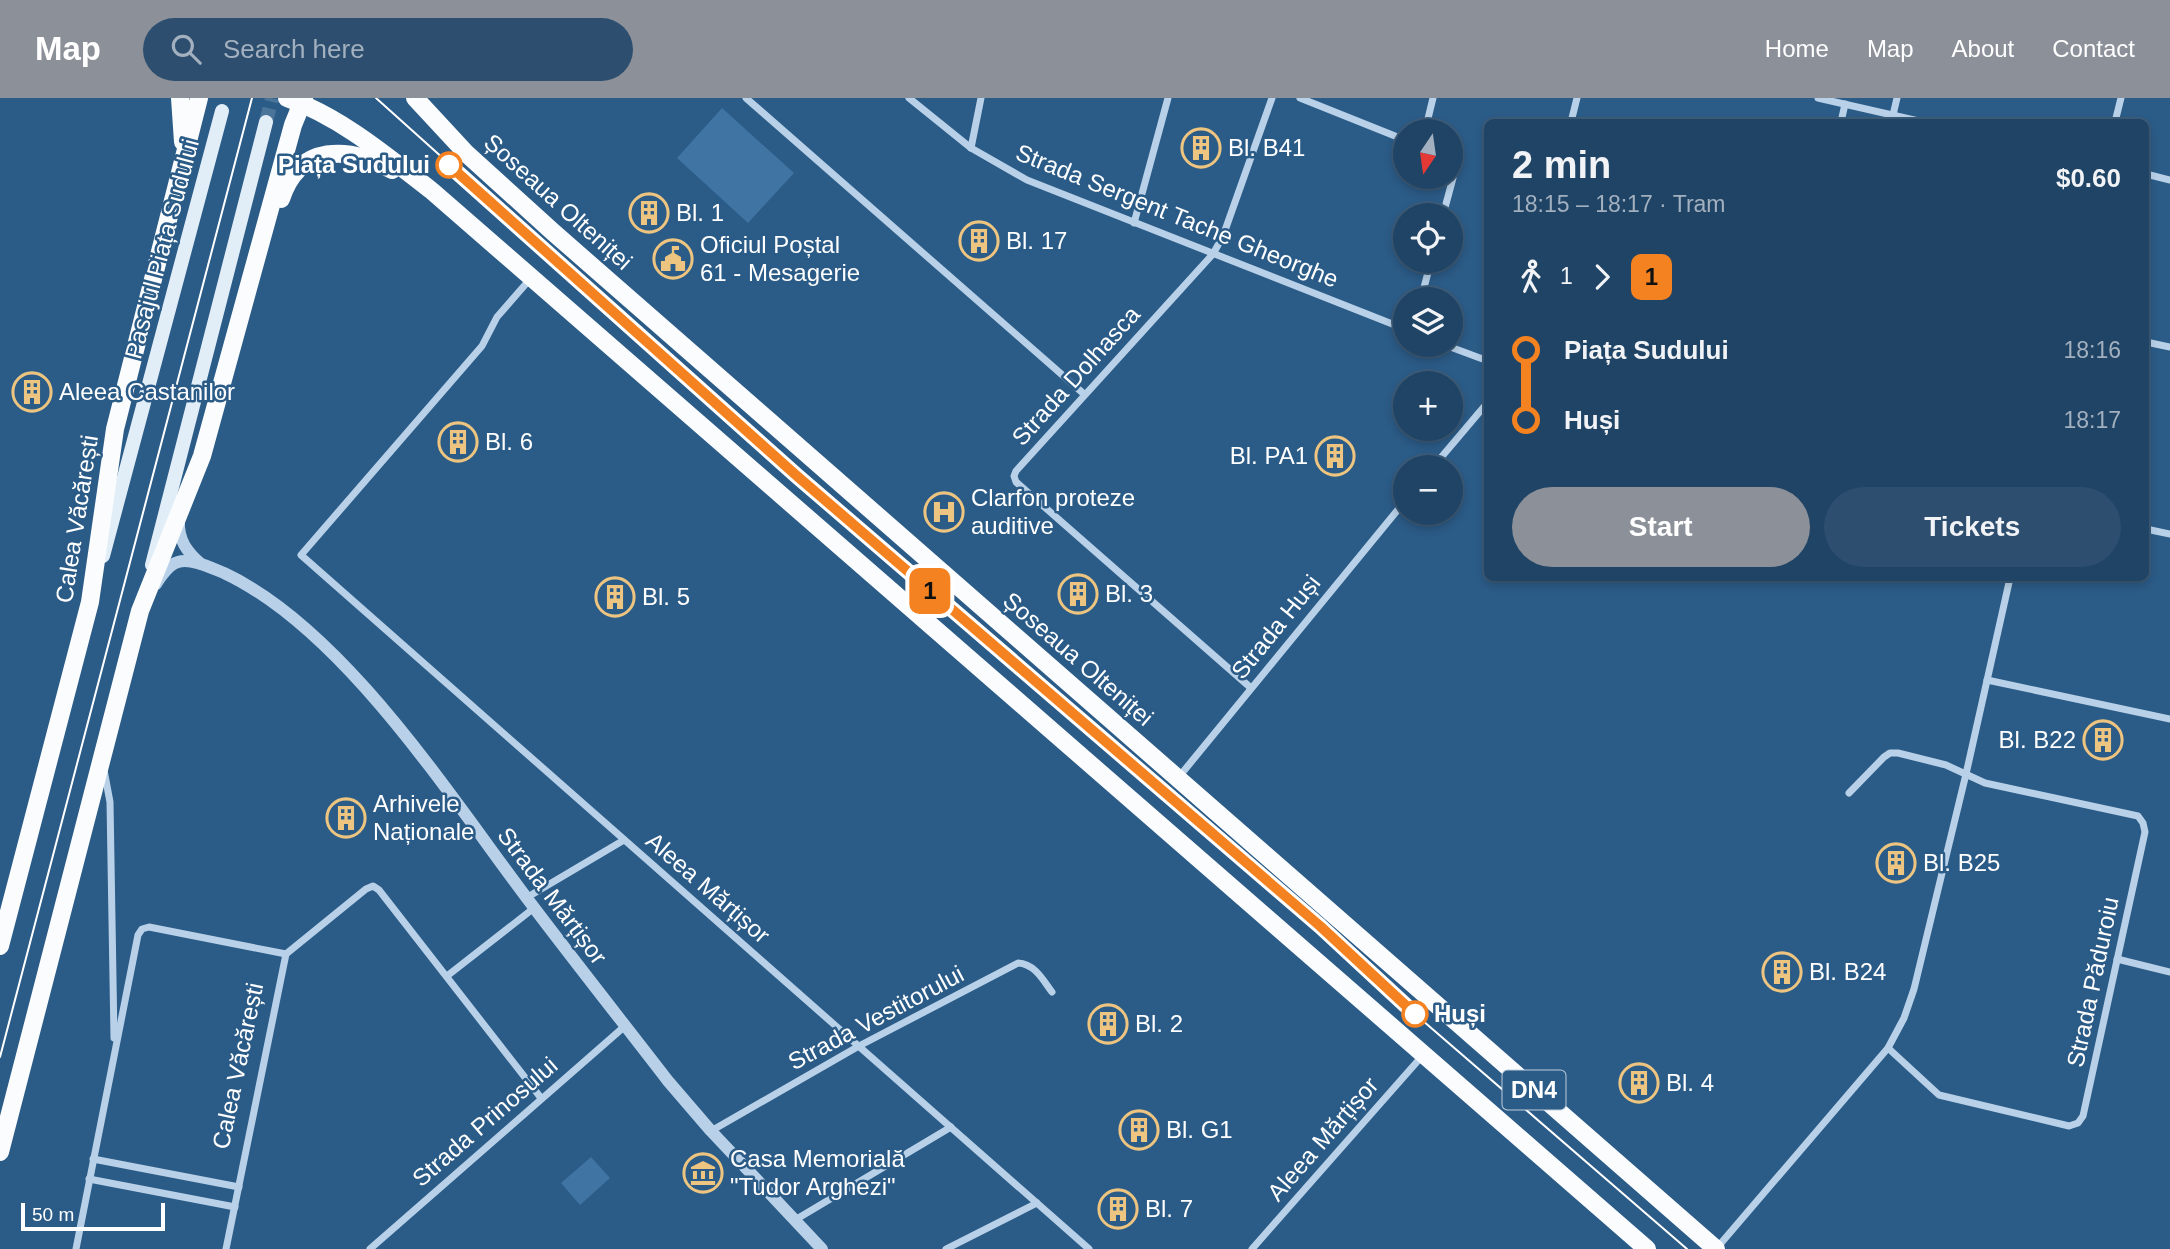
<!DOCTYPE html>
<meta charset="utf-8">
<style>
:root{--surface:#204465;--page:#2d4e6e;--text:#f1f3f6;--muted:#a2b0bf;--line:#3d5c79;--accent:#8c9099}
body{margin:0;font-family:Helvetica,sans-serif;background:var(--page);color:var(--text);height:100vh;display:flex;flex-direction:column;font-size:26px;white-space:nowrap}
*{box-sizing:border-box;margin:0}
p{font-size:23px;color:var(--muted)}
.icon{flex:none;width:38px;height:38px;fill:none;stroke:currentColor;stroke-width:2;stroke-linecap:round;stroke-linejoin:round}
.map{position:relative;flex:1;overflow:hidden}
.sheet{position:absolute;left:1484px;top:21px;width:665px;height:462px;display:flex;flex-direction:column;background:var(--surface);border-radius:10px;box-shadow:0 4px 10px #0003,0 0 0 2px var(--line)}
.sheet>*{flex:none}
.badge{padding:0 14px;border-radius:10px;font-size:24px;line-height:46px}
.needle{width:46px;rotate:193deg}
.controls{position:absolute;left:1393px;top:21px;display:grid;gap:14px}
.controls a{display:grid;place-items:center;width:70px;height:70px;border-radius:50%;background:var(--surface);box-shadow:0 4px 10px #0003,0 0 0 2px var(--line);font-size:35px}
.scale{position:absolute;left:21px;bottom:18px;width:144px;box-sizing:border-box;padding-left:7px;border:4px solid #fff;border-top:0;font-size:19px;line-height:24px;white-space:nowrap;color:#fff;-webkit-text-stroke:5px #2b5b87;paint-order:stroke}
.map>.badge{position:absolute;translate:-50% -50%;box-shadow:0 0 0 4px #fff}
.legs{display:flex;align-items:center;gap:10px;height:77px;padding:0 28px;font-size:23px}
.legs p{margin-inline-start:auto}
.summary{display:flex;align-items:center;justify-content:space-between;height:119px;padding:0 28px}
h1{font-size:38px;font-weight:700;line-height:52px}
.action{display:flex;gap:14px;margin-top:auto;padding:14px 28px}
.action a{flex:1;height:80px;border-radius:42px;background:var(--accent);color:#fff;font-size:28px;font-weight:700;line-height:80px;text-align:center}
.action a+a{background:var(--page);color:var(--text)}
ul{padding:0 28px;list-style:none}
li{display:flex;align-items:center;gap:24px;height:70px;font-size:26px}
li i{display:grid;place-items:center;width:10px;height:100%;margin:0 9px;background:currentColor}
li i::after{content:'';width:18px;height:18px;margin:-9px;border:5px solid;border-radius:50%;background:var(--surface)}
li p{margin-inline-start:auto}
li:first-child i{background:linear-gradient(#0000 50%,currentColor 0)}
li:last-child i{background:linear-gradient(currentColor 50%,#0000 0)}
header{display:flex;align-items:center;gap:42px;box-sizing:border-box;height:98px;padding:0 35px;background:var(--accent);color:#fff}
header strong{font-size:33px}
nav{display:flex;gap:38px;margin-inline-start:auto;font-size:24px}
.search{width:490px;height:63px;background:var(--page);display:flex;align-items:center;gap:18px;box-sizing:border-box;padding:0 24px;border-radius:38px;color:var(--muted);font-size:26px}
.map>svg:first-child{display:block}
.green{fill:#4074a3}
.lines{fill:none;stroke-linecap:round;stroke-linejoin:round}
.secondary-tunnel{stroke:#4b7499;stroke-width:14;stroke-dasharray:14 7;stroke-linecap:butt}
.minor{stroke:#b8d1e8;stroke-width:7}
.tertiary{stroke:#b8d1e8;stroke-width:12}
.secondary{stroke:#e1edf7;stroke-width:14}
.primary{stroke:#fafcfe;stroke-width:18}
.tram{stroke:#fff;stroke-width:2}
.line-1-casing{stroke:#fff;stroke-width:16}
.line-1{stroke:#f58220;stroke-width:10}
.stop-1-dot{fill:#fff;stroke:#f58220;stroke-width:3.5}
.labels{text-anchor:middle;stroke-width:5;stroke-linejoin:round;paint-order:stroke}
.shield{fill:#2b5b87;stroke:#bfcedb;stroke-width:2}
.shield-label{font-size:23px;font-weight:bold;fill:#fff}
.poi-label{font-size:24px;fill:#fff;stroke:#2b5b87;text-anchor:start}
.stop-label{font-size:24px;font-weight:bold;fill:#fff;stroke:#2b5b87;text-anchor:end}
.street-label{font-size:24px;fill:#fff;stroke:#2b5b87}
</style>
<header>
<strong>Map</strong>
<div class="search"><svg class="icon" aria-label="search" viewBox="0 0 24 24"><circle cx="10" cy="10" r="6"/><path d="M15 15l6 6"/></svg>Search here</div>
<nav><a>Home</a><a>Map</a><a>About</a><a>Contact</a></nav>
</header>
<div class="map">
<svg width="2170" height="1151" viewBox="0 0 2170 1151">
<rect width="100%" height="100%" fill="#2b5b87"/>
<g class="green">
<path d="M722,10l72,65 -46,50 -71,-65z"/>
<path d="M591,1059l19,21 -30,27 -19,-22z"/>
</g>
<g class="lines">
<path class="secondary-tunnel" d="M266,24l6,-24"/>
<g class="minor">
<path d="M746,0l338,296"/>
<path d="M909,0l62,50 56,32 378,149"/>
<path d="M1300,0l105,42"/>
<path d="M1818,0l105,24"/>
<path d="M1893,17l4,-17"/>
<path d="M1571,24l6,-24"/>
<path d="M1841,24l4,-18"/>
<path d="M2115,24l6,-24"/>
<path d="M1425,33l8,-33"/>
<path d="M971,50l10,-50"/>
<path d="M2146,76l24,6"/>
<path d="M1443,117l10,-37 -2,-13"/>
<path d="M1134,125l34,-125"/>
<path d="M531,180l-34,39 -15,29 -181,209 788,694"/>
<path d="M1421,201l10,-38"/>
<path d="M2146,244l24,5"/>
<path d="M1445,247l43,16"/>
<path d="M1433,369l55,-65"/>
<path d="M2146,431l24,5"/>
<path d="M1987,582l183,39"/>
<path d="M1251,590l-235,-206 -2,-6 2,-5 197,-217 10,-18 49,-138"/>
<path d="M104,672l6,32 4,236"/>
<path d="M1178,680l227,-277"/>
<path d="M1849,695l35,-36 6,-4h8l48,12 39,18 153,33 5,7 2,9 -62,284 -5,7 -9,3 -130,-31 -51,-47"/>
<path d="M526,800l98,-58"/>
<path d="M286,856l80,-65 7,-3 6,4 162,208"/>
<path d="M2117,861l53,13"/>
<path d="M447,878l87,-68"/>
<path d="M711,1033l148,-85 159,-83c17,1 25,17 34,29"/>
<path d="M93,1061l146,28"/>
<path d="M89,1081l146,28"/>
<path d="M795,1122l156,-93"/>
<path d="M76,1151l62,-314 4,-6 7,-2 137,27"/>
<path d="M226,1151l60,-295"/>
<path d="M370,1151l255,-223"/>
<path d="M946,1151l91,-46"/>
<path d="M1252,1151l171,-194"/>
<path d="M1716,1151l172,-201 16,-30 10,-29 52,-215 44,-196"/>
</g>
<g class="tertiary">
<path d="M179,423c-1,19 8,31 22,43"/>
<path d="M156,486c5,-8 12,-19 22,-22 14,-4 33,6 46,11 122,57 230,230 311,336 44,58 89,115 133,172l43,50 111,118"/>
</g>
<g class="secondary">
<path d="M103,458l119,-445"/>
<path d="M152,467l114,-443"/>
</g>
<g class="primary">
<path d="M180,0l3,44"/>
<path d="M287,0c54,19 101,59 145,93l1215,1058"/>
<path d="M415,0l52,56 86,78 1163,1017"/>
<path d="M281,101c18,-56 68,-53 111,-29"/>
<path d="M0,848l90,-344 25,-173 84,-331"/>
<path d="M0,1054l140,-541 62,-155 91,-331 11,-27"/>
</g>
<g class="tram">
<path d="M376,0l421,378 523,450 95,88 272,235"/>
<path d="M0,959l252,-959"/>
</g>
</g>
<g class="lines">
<g class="line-1-casing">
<path id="line-1" d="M449,67l348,311 523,450 95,88"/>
</g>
<use href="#line-1" class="line-1"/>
</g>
<defs>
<g id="building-ring" transform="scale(2.0125)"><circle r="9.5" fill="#2b5b87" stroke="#edc580" stroke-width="1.5"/><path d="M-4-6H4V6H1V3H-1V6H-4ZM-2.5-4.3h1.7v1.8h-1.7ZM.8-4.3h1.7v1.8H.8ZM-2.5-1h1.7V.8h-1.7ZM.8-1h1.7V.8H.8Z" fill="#edc580"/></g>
<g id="civic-ring" transform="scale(2.0125)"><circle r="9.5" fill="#2b5b87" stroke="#edc580" stroke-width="1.5"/><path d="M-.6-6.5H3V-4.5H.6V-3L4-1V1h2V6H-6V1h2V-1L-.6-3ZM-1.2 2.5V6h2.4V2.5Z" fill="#edc580"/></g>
<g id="hospital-ring" transform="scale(2.0125)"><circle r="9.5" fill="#2b5b87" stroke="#edc580" stroke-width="1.5"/><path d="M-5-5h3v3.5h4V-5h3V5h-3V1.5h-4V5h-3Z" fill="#edc580"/></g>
<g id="museum-ring" transform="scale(2.0125)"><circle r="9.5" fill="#2b5b87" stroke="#edc580" stroke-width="1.5"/><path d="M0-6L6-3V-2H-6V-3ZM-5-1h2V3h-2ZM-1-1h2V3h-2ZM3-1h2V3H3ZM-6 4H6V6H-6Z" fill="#edc580"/></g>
</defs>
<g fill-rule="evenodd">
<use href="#building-ring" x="1201" y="50"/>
<use href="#building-ring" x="649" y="115"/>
<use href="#building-ring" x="979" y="143"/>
<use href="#civic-ring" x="673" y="161"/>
<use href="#building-ring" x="32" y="294"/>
<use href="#building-ring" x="458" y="344"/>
<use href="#building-ring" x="1335" y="358"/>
<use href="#hospital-ring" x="944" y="414"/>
<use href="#building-ring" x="1078" y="496"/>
<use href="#building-ring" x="615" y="499"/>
<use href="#building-ring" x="2103" y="642"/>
<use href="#building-ring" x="346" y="720"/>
<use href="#building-ring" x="1896" y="765"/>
<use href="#building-ring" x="1782" y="874"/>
<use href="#building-ring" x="1108" y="926"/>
<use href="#building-ring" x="1639" y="985"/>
<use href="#building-ring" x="1139" y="1032"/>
<use href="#museum-ring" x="703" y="1075"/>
<use href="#building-ring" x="1118" y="1111"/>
</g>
<g class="stop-1-dot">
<circle cx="449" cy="67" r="12"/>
<circle cx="1415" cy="916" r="12"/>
</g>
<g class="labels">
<rect class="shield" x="1502.5" y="972.5" width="63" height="39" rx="5"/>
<g class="shield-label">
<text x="1534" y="1000">DN4</text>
</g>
<g class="poi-label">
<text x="1228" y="58">Bl. B41</text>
<text x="676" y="123">Bl. 1</text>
<text x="1006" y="151">Bl. 17</text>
<text x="700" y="155">Oficiul Poștal<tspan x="700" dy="28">61 - Mesagerie</tspan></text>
<text x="59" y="302">Aleea Castanilor</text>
<text x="485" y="352">Bl. 6</text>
<text x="1308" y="366" text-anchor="end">Bl. PA1</text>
<text x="971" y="408">Clarfon proteze<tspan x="971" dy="28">auditive</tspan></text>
<text x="1105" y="504">Bl. 3</text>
<text x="642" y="507">Bl. 5</text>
<text x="2076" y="650" text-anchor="end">Bl. B22</text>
<text x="373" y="714">Arhivele<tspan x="373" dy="28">Naționale</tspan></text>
<text x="1923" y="773">Bl. B25</text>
<text x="1809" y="882">Bl. B24</text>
<text x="1135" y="934">Bl. 2</text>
<text x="1666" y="993">Bl. 4</text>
<text x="1166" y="1040">Bl. G1</text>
<text x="730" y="1069">Casa Memorială<tspan x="730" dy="28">"Tudor Arghezi"</tspan></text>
<text x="1145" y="1119">Bl. 7</text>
</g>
<g class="stop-label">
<text x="430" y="75">Piața Sudului</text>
<text x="1434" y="924" text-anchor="start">Huși</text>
</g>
<g class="street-label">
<text transform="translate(558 104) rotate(42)" y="8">Șoseaua Olteniței</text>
<text transform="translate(1177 118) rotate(22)" y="8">Strada Sergent Tache Gheorghe</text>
<text transform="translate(162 151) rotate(-75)" y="8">Pasajul Piața Sudului</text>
<text transform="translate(1076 278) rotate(-48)" y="8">Strada Dolhasca</text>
<text transform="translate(77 421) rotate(-81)" y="8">Calea Văcărești</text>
<text transform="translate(1276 529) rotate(-51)" y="8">Strada Huși</text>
<text transform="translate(1078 561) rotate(41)" y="8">Șoseaua Olteniței</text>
<text transform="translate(708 790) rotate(41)" y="8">Aleea Mărțișor</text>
<text transform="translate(552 798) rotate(53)" y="8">Strada Mărțișor</text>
<text transform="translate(2093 884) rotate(-78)" y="8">Strada Păduroiu</text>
<text transform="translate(876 920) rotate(-28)" y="8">Strada Vestitorului</text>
<text transform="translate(238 968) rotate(-78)" y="8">Calea Văcărești</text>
<text transform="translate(485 1024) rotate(-41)" y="8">Strada Prinosului</text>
<text transform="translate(1323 1041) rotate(-49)" y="8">Aleea Mărțișor</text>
</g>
</g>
</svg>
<div class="controls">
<a><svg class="needle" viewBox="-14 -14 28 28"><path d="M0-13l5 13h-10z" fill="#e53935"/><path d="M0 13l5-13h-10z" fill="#a2b0bf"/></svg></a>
<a><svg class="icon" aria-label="locate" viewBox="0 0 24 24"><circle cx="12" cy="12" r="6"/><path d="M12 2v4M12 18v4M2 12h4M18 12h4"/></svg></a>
<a><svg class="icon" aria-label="layers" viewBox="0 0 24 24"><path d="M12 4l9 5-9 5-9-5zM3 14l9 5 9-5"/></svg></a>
<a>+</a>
<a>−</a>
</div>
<div class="scale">50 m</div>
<b class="badge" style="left:930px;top:493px;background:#f58220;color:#111">1</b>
<section class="sheet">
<div class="summary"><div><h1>2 min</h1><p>18:15 – 18:17 · Tram</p></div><b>$0.60</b></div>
<div class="legs"><svg class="icon" aria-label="walk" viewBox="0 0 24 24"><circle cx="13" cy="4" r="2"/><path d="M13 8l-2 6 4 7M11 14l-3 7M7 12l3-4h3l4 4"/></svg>1<svg class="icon" aria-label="forward" viewBox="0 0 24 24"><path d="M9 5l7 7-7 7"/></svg><b class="badge" style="background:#f58220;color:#111">1</b></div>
<ul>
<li><i style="color:#f58220"></i><b>Piața Sudului</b><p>18:16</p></li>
<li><i style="color:#f58220"></i><b>Huși</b><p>18:17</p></li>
</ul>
<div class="action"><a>Start</a><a>Tickets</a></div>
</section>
</div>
